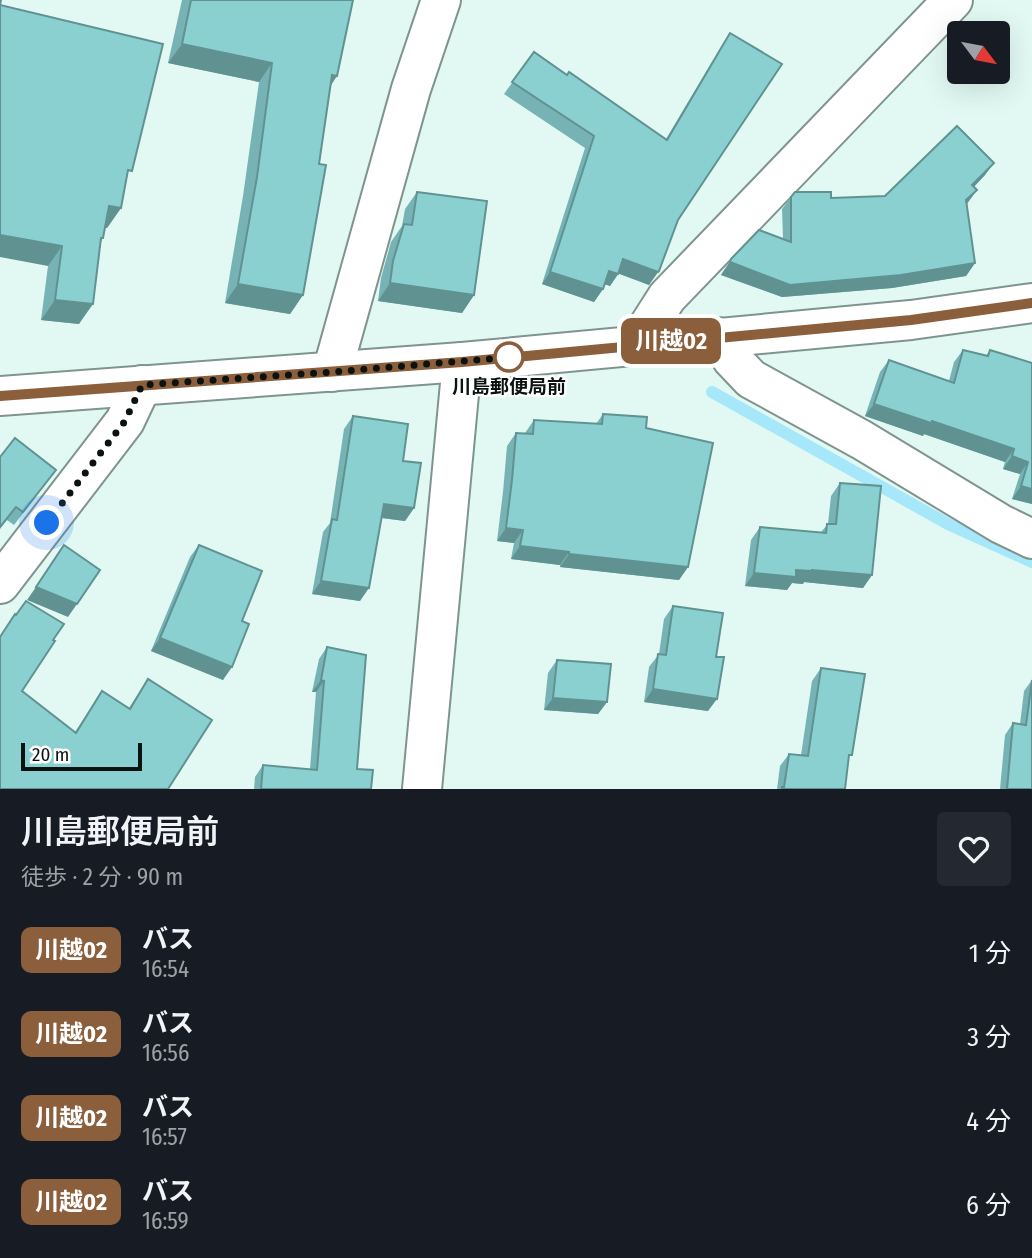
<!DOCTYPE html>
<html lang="ja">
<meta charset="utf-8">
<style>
:root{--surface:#171b24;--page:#242831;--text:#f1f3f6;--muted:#9ea1a6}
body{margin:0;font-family:"Fira Sans Condensed","Noto Sans JP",sans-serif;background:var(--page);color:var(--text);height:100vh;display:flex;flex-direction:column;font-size:26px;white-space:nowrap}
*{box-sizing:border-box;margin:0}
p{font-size:23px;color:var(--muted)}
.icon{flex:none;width:38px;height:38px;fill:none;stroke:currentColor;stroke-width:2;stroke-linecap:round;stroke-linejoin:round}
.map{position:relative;height:789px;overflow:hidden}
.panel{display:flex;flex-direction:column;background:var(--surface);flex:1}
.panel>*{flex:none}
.badge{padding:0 14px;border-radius:10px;font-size:24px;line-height:46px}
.needle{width:46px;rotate:122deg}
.tools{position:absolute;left:947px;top:21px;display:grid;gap:14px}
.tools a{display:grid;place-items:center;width:63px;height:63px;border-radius:7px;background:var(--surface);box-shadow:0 7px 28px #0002;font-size:35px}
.scale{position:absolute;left:21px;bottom:18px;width:121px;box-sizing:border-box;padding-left:7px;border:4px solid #0b1311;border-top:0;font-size:19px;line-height:24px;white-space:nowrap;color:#0b1311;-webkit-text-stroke:5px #fff;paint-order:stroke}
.you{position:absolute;width:35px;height:35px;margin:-18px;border:5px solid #fff;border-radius:50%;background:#1a73e8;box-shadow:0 0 0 10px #1a73e833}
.map>.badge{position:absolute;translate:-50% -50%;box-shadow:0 0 0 4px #fff}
.round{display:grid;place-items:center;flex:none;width:74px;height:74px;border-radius:7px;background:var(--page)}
.overview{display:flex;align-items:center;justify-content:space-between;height:119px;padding:0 21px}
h1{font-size:33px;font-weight:600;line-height:52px}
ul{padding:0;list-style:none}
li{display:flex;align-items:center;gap:21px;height:84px;padding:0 21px}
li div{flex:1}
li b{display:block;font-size:26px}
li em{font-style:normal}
li .badge{min-width:77px;font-weight:700;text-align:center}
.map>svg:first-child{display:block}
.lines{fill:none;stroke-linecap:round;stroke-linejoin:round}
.stream{stroke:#a6e8fa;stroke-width:12}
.street-casing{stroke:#80948f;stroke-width:42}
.secondary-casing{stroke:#80948f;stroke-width:42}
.street{stroke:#fff;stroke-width:38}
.secondary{stroke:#fff;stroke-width:38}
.wall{fill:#77b3b4}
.shaded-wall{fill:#619292}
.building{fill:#8ad0d1;stroke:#619292;stroke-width:2}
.line-casing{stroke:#fff;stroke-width:16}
.line{stroke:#8b5e3c;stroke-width:10}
.walk{stroke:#0b1311;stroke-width:7;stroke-dasharray:0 12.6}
.stop-dot{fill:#fff;stroke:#8b5e3c;stroke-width:3.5}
.labels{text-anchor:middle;stroke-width:5;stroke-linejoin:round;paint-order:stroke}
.stop-label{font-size:19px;font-weight:bold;fill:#0b1311;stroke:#fff}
</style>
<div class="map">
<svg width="1032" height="789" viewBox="0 0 1032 789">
<rect width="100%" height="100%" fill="#e2f9f3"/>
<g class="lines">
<path class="stream" d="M712,392l236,132 84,38"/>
<g class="street-casing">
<g id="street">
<path d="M718,337l14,22 19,20 111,61 139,84 31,15"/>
<path d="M637,344l30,-47 286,-297"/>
<path d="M332,372l79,-283 30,-89"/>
<path d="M0,584l125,-163 17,-36"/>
<path d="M422,789l40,-427"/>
</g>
</g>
<g class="secondary-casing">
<path id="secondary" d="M0,396l462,-34 449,-42 121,-17"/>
</g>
<use href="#street" class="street"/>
<use href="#secondary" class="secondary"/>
</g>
<g class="wall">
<path d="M182,0h171l-23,87 -11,77 -16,131 -13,19 -65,-11 18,-107 16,-114 -91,-19z"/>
<path d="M0,5l127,173 -6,30 -14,20h-2l-26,96 -38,-4 7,-54z"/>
<path d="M730,33l-52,187 -19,51 -9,12 -1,2 -30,-12 -9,13 -5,-2 -2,5 -9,13 -52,-18 43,-136 -81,-54 30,-42 33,23 99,64 56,-94z"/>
<path d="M985,175l-11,12 3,3 -10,14 8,59 -9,13 -74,12 -110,9 -61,-22 10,-16 52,-20 -1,-30 9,-12 40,1 54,-2z"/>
<path d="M417,192l57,103 -12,18 -84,-12 3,-23 10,-36 11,-16 3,-17z"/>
<path d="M963,350l23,6 4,-6 42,13v141l-20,-5 8,-25 -17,-5 2,-7 -81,-28 -1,2 -58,-20 15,-44 9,-12 60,21 5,-19z"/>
<path d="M603,414l43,14 42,139 -9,13 -119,-13v-2l-49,-6 3,-16 -17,-2 6,-49 4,-46 9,-13h9l9,-13 62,4z"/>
<path d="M353,416l50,45 11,47 -9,13 -24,-3 -21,83 -48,-7 11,-62 7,-9 14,-94z"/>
<path d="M0,457l56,13 -42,55 -7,-5 -7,9z"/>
<path d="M840,483l32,92 -9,13 -59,-6 -1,2 -11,-1 -5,7 -42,-4 6,-46 9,-13 61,5 7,-8 3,-28z"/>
<path d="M199,545l43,76 -19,59 -72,-29 39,-94z"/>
<path d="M673,606l43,51 -8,54 -64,-9 5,-35 10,-13 5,-35z"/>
<path d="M0,636l53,4 -31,51 53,41 27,-41 27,17 19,-29 20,110h-168z"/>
<path d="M327,647l30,122 14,20h-117l1,-12 8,-12 47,4 6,-77h-4l7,-33z"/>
<path d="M557,660l50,42 -9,12 -54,-4 4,-37z"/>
<path d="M821,668l27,93 -3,28h-68l3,-23 9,-12 12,1 11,-74z"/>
<path d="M1032,680v109h-32l5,-54 8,-12 7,1 4,-33z"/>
</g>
<g class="shaded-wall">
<path d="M182,44l90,19 -13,19 -91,-19z"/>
<path d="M332,75l5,1 -13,20z"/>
<path d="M994,163l-9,12 -21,22 8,-12z"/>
<path d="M977,190l-9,12 -10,10 8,-12z"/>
<path d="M109,206l12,2 -14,20 -12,-2z"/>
<path d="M0,235l62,11 -14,20 -48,-9z"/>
<path d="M623,259l35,13 -9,13 -35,-13z"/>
<path d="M730,262l245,1 -9,13 -74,12 -110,9 -61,-22z"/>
<path d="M609,271l9,3 -8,12 -9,-3z"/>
<path d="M550,272l53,17 -9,13 -52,-18z"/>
<path d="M390,283l84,12 -12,18 -84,-12z"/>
<path d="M238,284l65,11 -13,19 -65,-11z"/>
<path d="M55,300l38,4 -14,20 -38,-4z"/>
<path d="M874,404l58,17 82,28 -9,13 -81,-28 -1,2 -58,-20z"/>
<path d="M1012,456l16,6 -8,12 -17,-5z"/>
<path d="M1021,486l11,3v15l-20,-5z"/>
<path d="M384,504l30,4 -9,13 -30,-4z"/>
<path d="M506,528l17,2 -9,13 -17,-2z"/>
<path d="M520,546l49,6 -9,13 -49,-6z"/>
<path d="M569,554l119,13 -9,13 -119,-13z"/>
<path d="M796,570h16l60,5 -9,13 -59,-6 -1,2 -11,-1 -5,7 -42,-4 9,-13z"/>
<path d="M321,581l48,7 -9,13 -48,-7z"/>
<path d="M36,587l41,17 -9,13 -41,-17z"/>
<path d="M160,638l72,29 -9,13 -72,-29z"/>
<path d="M321,680l3,1 -8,11h-4z"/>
<path d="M653,689l64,10 -9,12 -64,-9z"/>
<path d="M553,698l54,4 -9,12 -54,-4z"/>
</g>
<g class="building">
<path d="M0,0h1l-1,5 163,39 -31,127 -4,-1 -7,38 -12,-2 -6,32h-2l-8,66 -38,-4 7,-54 -62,-11z"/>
<path d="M191,0h162l-16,76 -5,-1 -13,89 7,1 -23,130 -65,-11 19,-107 15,-114 -90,-19z"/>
<path d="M730,33l52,31 -104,156 -19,51 -1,1 -35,-13 -5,15 -9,-3 -6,18 -53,-17 44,-136 -82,-54 22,-30 33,23 2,-3 98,68z"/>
<path d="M957,126l37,37 -22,22 5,5 -11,10 9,63 -74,12 -111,10 -60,-23 1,-3 28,-29 32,12v-45l4,-5h36v6l54,-2z"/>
<path d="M417,192l70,9 -13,94 -84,-12 3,-22 11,-37 8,1z"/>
<path d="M963,350l25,6 2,-6 42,13v126l-11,-3 7,-24 -16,-6 2,-7 -82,-28 -1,2 -57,-19 15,-44 65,23z"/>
<path d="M603,414l44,3 -1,11 67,15 -25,124 -119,-13v-2l-49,-6 3,-16 -17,-2 6,-48 4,-47 17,1 1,-14 68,4z"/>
<path d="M353,416l55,8 -5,37 18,2 -7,45 -30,-4 -15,84 -48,-7 11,-62 5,1z"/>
<path d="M15,438l41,32 -33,42 -7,-5 -16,20v-70z"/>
<path d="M840,483l41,3 -9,89 -60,-5v1l-16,-1v7l-42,-4 6,-46 66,6 1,-9h9z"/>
<path d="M64,545l36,25 -23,34 -41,-17z"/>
<path d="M199,545l63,26 -20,50 7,3 -17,43 -72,-29z"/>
<path d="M26,601l38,23 -11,16 2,1 -33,50 54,42 26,-42 28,18 18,-30 64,41 -44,69h-168v-152l15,-23 1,1z"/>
<path d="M673,606l50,7 -7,44h8l-7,42 -64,-10 5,-35 8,1z"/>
<path d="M327,647l39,8 -9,114 16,1 -2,19h-110l2,-24 54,5 7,-89 -3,-1z"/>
<path d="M557,660l54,4 -4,38 -54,-4z"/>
<path d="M821,668l44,6 -13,81h-3l-4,34h-63v-2h2l5,-33 19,2z"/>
<path d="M1032,680v109h-25l6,-66 13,2z"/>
</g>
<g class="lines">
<g class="line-casing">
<path id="line" d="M0,396l462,-34 449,-42 121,-17"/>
</g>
<use href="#line" class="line"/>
<path class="walk" d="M47,523l78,-102 17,-36 190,-13 180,-15h-3"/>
</g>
<circle class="stop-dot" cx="509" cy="357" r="14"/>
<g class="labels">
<g class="stop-label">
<text x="509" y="393">川島郵便局前</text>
</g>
</g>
</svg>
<div class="tools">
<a><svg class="needle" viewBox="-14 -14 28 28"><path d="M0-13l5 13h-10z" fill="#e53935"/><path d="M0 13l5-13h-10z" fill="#9ea1a6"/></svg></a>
</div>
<div class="scale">20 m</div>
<div class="you" style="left:47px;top:523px"></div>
<b class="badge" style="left:671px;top:341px;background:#8b5e3c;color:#fff">川越02</b>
</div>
<section class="panel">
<div class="overview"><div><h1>川島郵便局前</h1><p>徒歩 · 2 分 · 90 m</p></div><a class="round"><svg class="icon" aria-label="heart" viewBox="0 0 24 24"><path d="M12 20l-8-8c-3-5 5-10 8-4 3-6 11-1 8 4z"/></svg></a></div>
<ul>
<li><span class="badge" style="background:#8b5e3c;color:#fff">川越02</span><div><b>バス</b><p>16:54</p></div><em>1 分</em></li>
<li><span class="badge" style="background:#8b5e3c;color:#fff">川越02</span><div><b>バス</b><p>16:56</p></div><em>3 分</em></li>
<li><span class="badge" style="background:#8b5e3c;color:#fff">川越02</span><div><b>バス</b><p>16:57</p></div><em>4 分</em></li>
<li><span class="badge" style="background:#8b5e3c;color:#fff">川越02</span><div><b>バス</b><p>16:59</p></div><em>6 分</em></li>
</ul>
</section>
